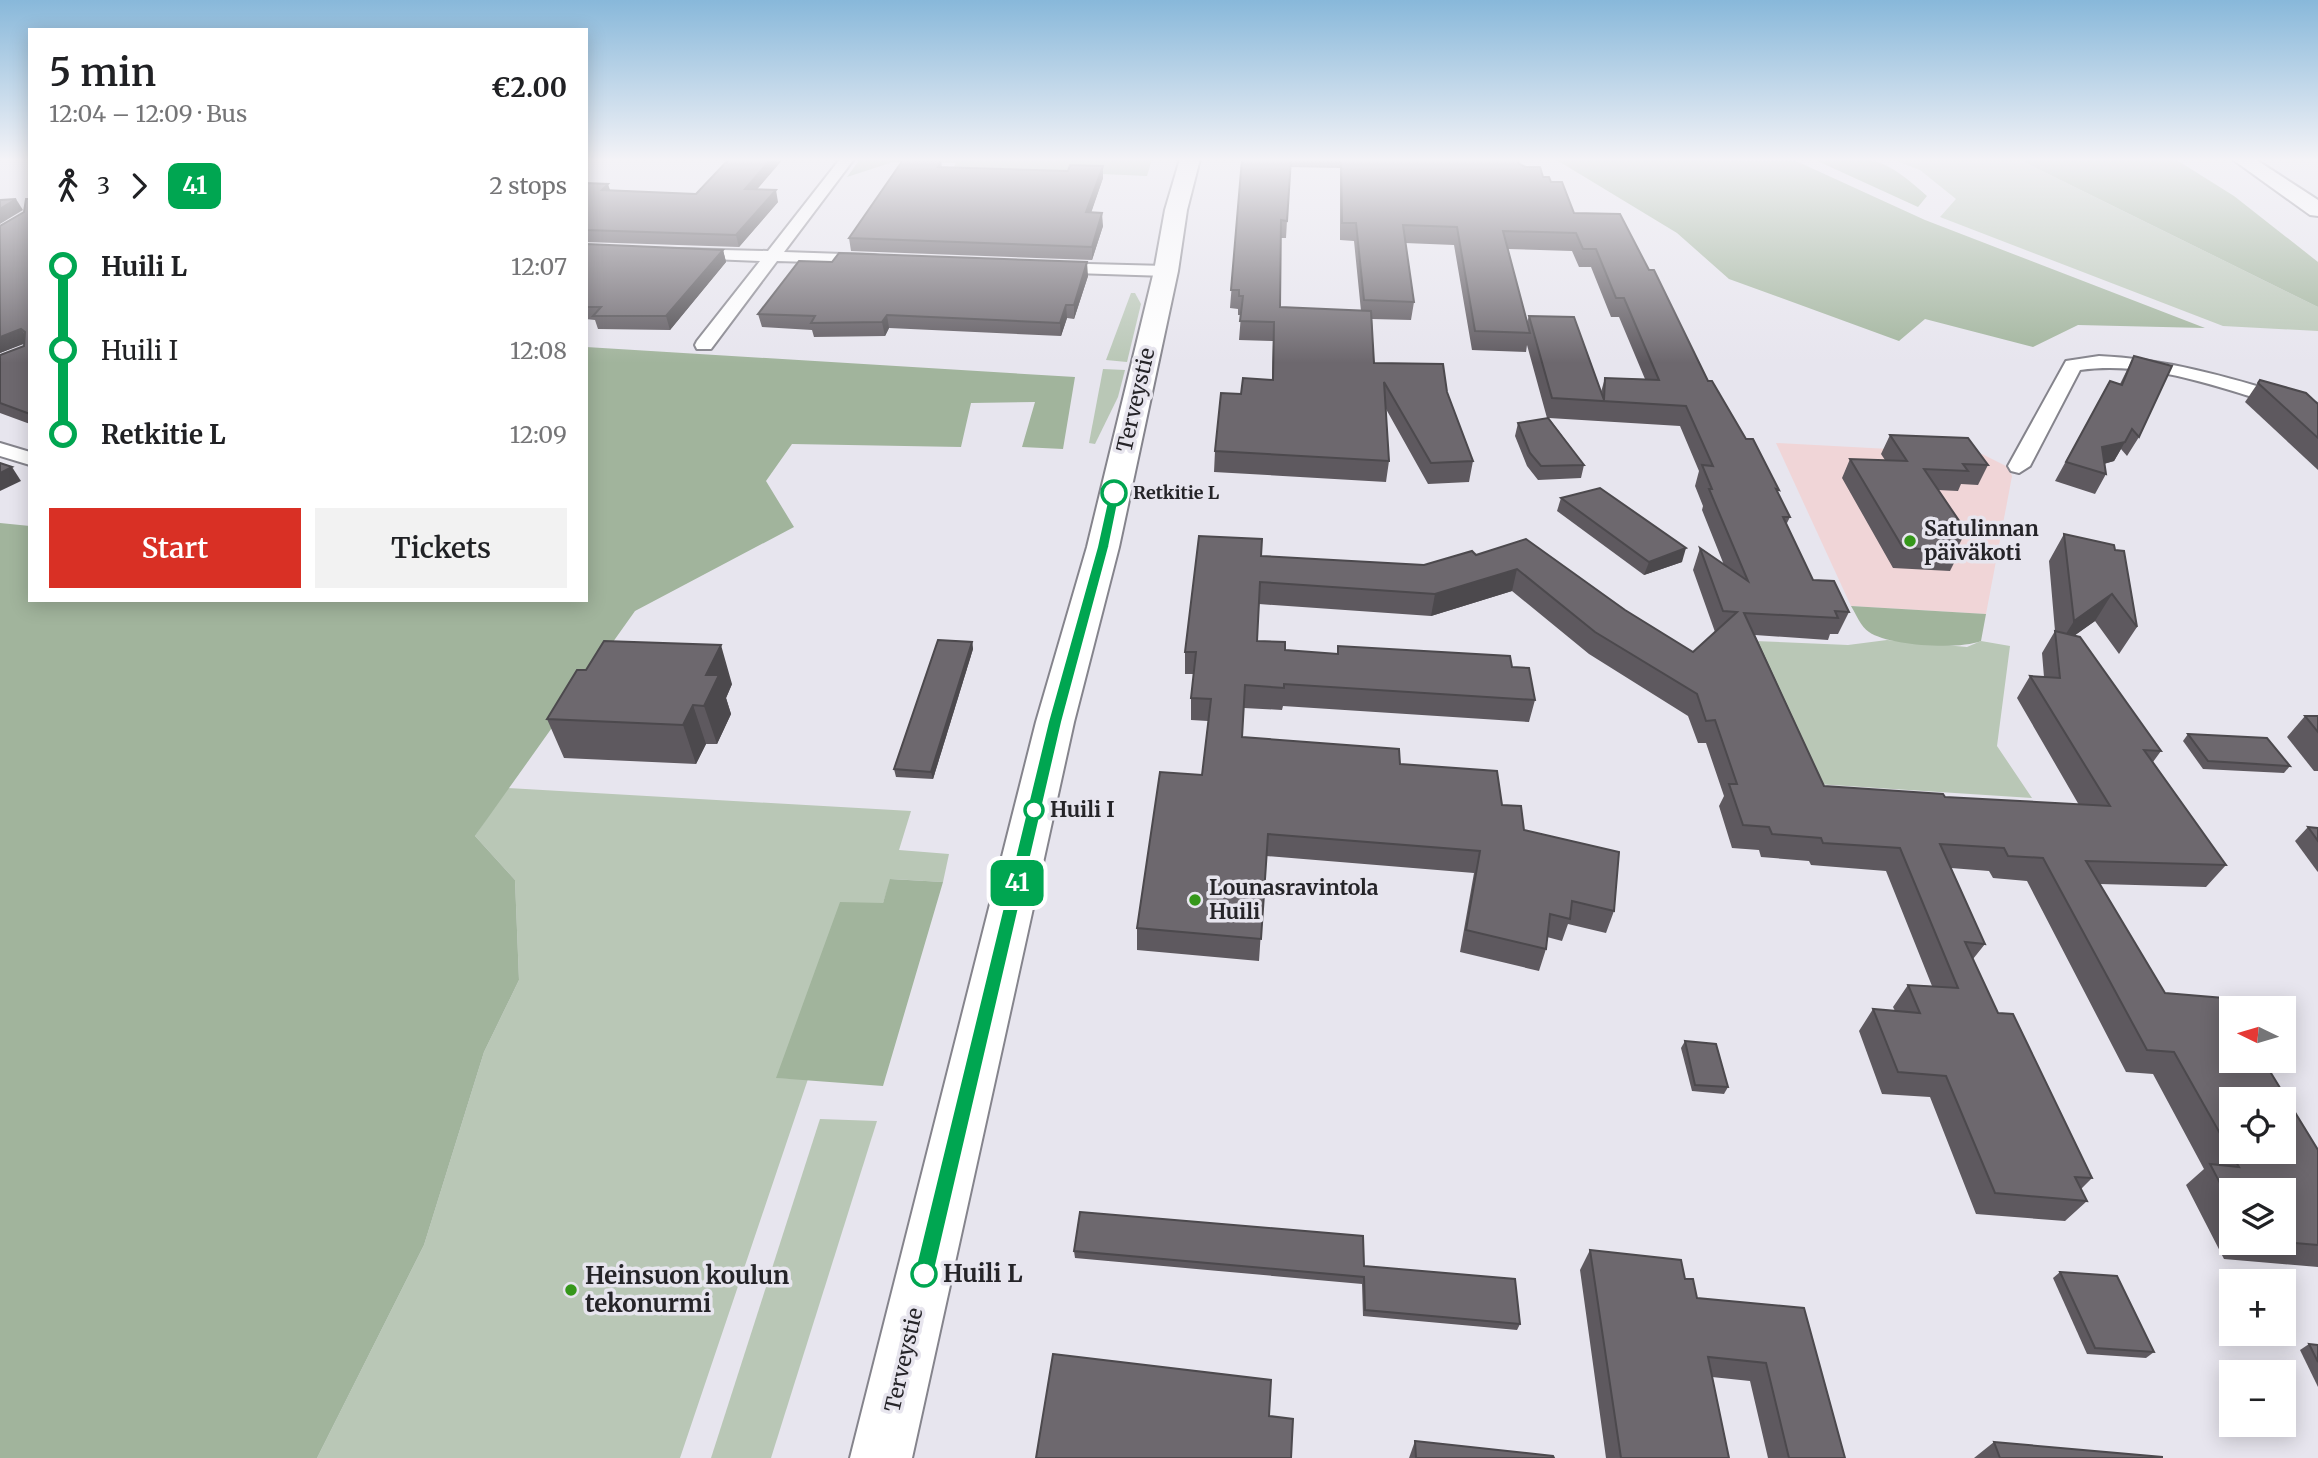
<!DOCTYPE html>
<meta charset="utf-8">
<style>
:root{--surface:#fff;--page:#f2f2f2;--text:#202124;--muted:#757577;--accent:#d93025}
body{margin:0;font-family:Merriweather,serif;background:var(--page);color:var(--text);height:100vh;display:flex;flex-direction:column;font-size:26px;white-space:nowrap}
*{box-sizing:border-box;margin:0}
p{font-size:23px;color:var(--muted)}
.icon{flex:none;width:38px;height:38px;fill:none;stroke:currentColor;stroke-width:2;stroke-linecap:round;stroke-linejoin:round}
.map{position:relative;flex:1;overflow:hidden}
.drawer{position:absolute;left:28px;top:28px;width:560px;height:574px;display:flex;flex-direction:column;background:var(--surface);border-radius:0px;box-shadow:0 4px 18px #0003}
.drawer>*{flex:none}
.badge{padding:0 14px;border-radius:10px;font-size:24px;line-height:46px}
.needle{width:46px;rotate:275deg}
.fabs{position:absolute;left:2219px;top:996px;display:grid;gap:14px}
.fabs a{display:grid;place-items:center;width:77px;height:77px;border-radius:0px;background:var(--surface);box-shadow:0 4px 18px #0003;font-size:35px}
.map>.badge{position:absolute;translate:-50% -50%;box-shadow:0 0 0 4px #fff}
.legs{display:flex;align-items:center;gap:10px;height:77px;padding:0 21px;font-size:23px}
.legs p{margin-inline-start:auto}
.headline{display:flex;align-items:center;justify-content:space-between;height:119px;padding:0 21px}
h1{font-size:38px;font-weight:600;line-height:52px}
.cta{display:flex;gap:14px;margin-top:auto;padding:14px 21px}
.cta a{flex:1;height:80px;border-radius:0px;background:var(--accent);color:#fff;font-size:28px;font-weight:600;line-height:80px;text-align:center}
.cta a+a{background:var(--page);color:var(--text)}
ul{padding:0 21px;list-style:none}
li{display:flex;align-items:center;gap:24px;height:84px;font-size:26px}
li i{display:grid;place-items:center;width:10px;height:100%;margin:0 9px;background:currentColor}
li i::after{content:'';width:18px;height:18px;margin:-9px;border:5px solid;border-radius:50%;background:var(--surface)}
li p{margin-inline-start:auto}
li:first-child i{background:linear-gradient(#0000 50%,currentColor 0)}
li:last-child i{background:linear-gradient(currentColor 50%,#0000 0)}
.map>svg:first-child{display:block}
.education{fill:#f0d5d7}
.green{fill:#b9c7b6}
.forest{fill:#a1b49c}
.lines{fill:none;stroke-linecap:round;stroke-linejoin:round}
.minor-casing{stroke:#85848c;stroke-width:4}
.secondary-casing{stroke:#85848c;stroke-width:4}
.primary-casing{stroke:#85848c;stroke-width:4}
.minor{fill:#fff;fill-rule:evenodd}
.secondary{fill:#fff;fill-rule:evenodd}
.primary{fill:#fff;fill-rule:evenodd}
.wall{fill:#5e595f;fill-rule:evenodd}
.shaded-wall{fill:#4c494d}
.building{fill:#6d686e;stroke:#4c494d;stroke-width:2;fill-rule:evenodd}
.line-1{fill:#00a651;stroke:#fff;stroke-width:2}
.stop-1-dot{fill:#fff;stroke:#00a651;stroke-width:3.5}
.poi-dot{fill:#35971a;stroke:#e7e5ee;stroke-width:2.5}
.labels{text-anchor:middle;stroke-width:7;stroke-linejoin:round;paint-order:stroke}
.far-stop-label{font-size:18px;font-weight:bold;fill:#252428;stroke:#e7e5ee;text-anchor:start}
.street-label{font-size:21px;fill:#252428;stroke:#e7e5ee}
.poi-label{font-size:21px;font-weight:bold;fill:#252428;stroke:#e7e5ee;text-anchor:start}
.stop-label{font-size:21px;font-weight:bold;fill:#252428;stroke:#e7e5ee;text-anchor:start}
.near-stop-label{font-size:24px;font-weight:bold;fill:#252428;stroke:#e7e5ee;text-anchor:start}
.near-poi-label{font-size:24px;font-weight:bold;fill:#252428;stroke:#e7e5ee;text-anchor:start}
</style>
<div class="map">
<svg width="2318" height="1458" viewBox="0 0 2318 1458">
<rect width="100%" height="100%" fill="#e7e5ee"/>
<path class="education" d="M1776,443l206,11 26,13 4,9 -26,138 -135,-8z"/>
<g class="green">
<path d="M1891,159h127l300,148v24l-95,-5 -283,-109 16,-18 -36,-29z"/>
<path d="M1131,293h4l6,11 -14,58 -21,-2z"/>
<path d="M1103,369l22,1 -7,27 -23,47 -6,-1z"/>
<path d="M1887,640l80,7 14,-6 29,5 -13,100 35,52 -216,-14 -61,-143 93,4z"/>
<path d="M507,788l404,23 -12,39 50,4 -6,28 -52,-3 -8,24 -106,175 31,1 -128,379h-363l107,-213 60,-193 35,-72 -4,-100 -40,-44z"/>
<path d="M820,1119l57,2 -106,337h-60z"/>
</g>
<g class="forest">
<path d="M860,159h292l-5,17 -89,-4 -109,4 7,-13 -63,-1 -46,15z"/>
<path d="M1555,159l241,2 129,59 280,108 -127,-3 -45,22 -108,-28 -26,22 -170,-62 -52,-46z"/>
<path d="M1813,159c61,0 66,-6 114,37l-9,11z"/>
<path d="M2018,159h157l59,37 84,66v45z"/>
<path d="M586,347l489,30 -12,72 -41,-2 13,-45 -64,1 -10,44 -169,-3 -26,37 28,46 -159,84 -160,225 40,44 4,100 -35,72 -60,193 -107,213h-317v-935l30,3v74h556z"/>
<path d="M1851,606l135,8 -5,27c-22,9 -92,5 -112,-9 -8,-5 -13,-18 -18,-26z"/>
<path d="M890,879l53,3 -60,204 -107,-8 64,-176 43,1z"/>
</g>
<g class="lines">
<g class="minor-casing">
<g id="minor">
<path d="M840,159h14l-70,93 89,3 6,1 2,4 -2,4 -102,-3 -66,88h-14l-2,-4 2,-4 63,-80 -74,-3 -6,-1v-8l88,2z"/>
<path d="M1050,263l116,3 9,5 -9,5 -122,-4 -3,-4 3,-4z"/>
<path d="M2099,356c76,3 147,27 219,48v12c-78,-19 -156,-57 -238,-46l-50,96 -11,7 -8,-2 -3,-5 58,-105z"/>
<path d="M0,443l30,9v13l-30,-9z"/>
</g>
</g>
<g class="secondary-casing">
<path id="secondary" d="M1180,159h20l-13,51 -9,61 -59,276 -45,175 -162,736h-62l186,-736 51,-175 67,-276 11,-61z"/>
</g>
<g class="primary-casing">
<path id="primary" d="M2232,159h23l63,41v16l-8,-1z"/>
</g>
<use href="#minor" class="minor"/>
<use href="#secondary" class="secondary"/>
<use href="#primary" class="primary"/>
</g>
<g class="wall">
<path d="M729,159h54l-26,30 21,13 -39,45 -153,-5v-59l24,7 86,4z"/>
<path d="M1242,159h276l1,5 32,18 23,31 134,168 71,109 -2,3 13,24 -4,8 27,55 36,32 -11,22h-8l-2,6 -73,-5 69,151 121,11 134,8 -62,-107 13,-22 14,1 -2,-24 13,-22 -6,-70 15,-27 51,16 22,77 -18,27 -24,-33 -20,14 86,116 -8,11 73,103 -20,22 -106,-3 65,109 153,157v117l-94,-8 -38,-74 18,-16 -51,-95 -27,-2 -99,-191 -34,-3 -4,-7 -38,-3 34,76 -12,15 25,54 94,165 -11,11 6,12 -22,20 -89,-7 -46,-117 -48,-3 -23,-63 14,-22 22,2 -2,-4 15,-22 24,1 -46,-115 -75,-6 -2,-4 -48,-4 -2,-7 -27,-2 -13,-42 5,-10 -18,-53h-8l-10,-27 -99,-62 -77,-63 -81,25 -172,-12 -2,37 28,9 52,4 1,-8 174,21 23,33 -6,22 -246,-16 -1,4 -38,-2 -2,29 158,27 102,41 22,25 90,81 -8,22 -38,-9 -6,17 -15,-4 -1,12 -7,22 -79,-19 14,-79 -208,-17 -7,105 -122,-11v-22l65,-153 6,-54 -17,-1v-22l3,-24h-9v-22l76,-96 163,9 52,-10 50,-16 99,71 68,42 22,-20 -22,-62 7,-22 24,17 -22,-55 1,-4 -8,-20 4,-15 -19,-45 -131,-8 35,47 -3,13 -43,2 -11,-14 -12,-30 3,-13 29,-5 -20,-73 -1,7 -54,-2 -18,-105 -49,-2 9,59 -3,18 -39,-1 2,44 73,29 26,69 -4,21 -41,2 -42,-75 3,52 -3,21 -172,-10 1,-21 26,-57 31,-14 1,-39 -34,-1 2,-25h-3v-6l-8,-1zM1290,167l50,1v72l14,1 7,70 -81,-4 1,-69h5zM1508,249l64,2 7,16h12l20,50h8l26,62 -40,-1 -4,14 -72,-76 -2,6zM2231,1190l53,52h-53z"/>
<path d="M941,161l1,6 161,11 -12,34 12,14 -11,34 -241,-9 -2,-13z"/>
<path d="M30,199v225l-30,-11v-58l24,-9v-3l-24,10v-127l24,-14z"/>
<path d="M586,244l137,6 3,12 -56,68 -72,-1 -3,-9 -9,-1z"/>
<path d="M1088,276l-14,43 -7,-1 -6,18 -172,-8 -4,8 -71,1 -2,-7 -50,-3 -4,-13z"/>
<path d="M2134,356l5,81 -12,19 -6,-7 -7,12 -10,3 2,10 -11,20 -40,-13 55,-100 10,3z"/>
<path d="M2258,383l60,21v66l-73,-68z"/>
<path d="M1890,435l98,30 -10,20 -17,-1 -3,7 -20,-1 28,41 -8,16 2,4 -10,20 -57,-3 -51,-90 8,-19 35,1 -4,-6z"/>
<path d="M1561,498l121,64 -38,13 -87,-64z"/>
<path d="M972,642l1,7 -40,130 -37,-2 -2,-8z"/>
<path d="M732,684l-6,14 5,16 -14,30h-11l-10,20 -132,-6 -17,-39z"/>
<path d="M2305,716h13v55h-4l-27,-34z"/>
<path d="M2188,734l102,32 -6,7 -81,-4 -20,-28z"/>
<path d="M2308,827l10,1v44l-1,-1 -22,-30z"/>
<path d="M1685,1041l43,46 -4,7 -32,-3 -11,-43z"/>
<path d="M1590,1250l95,29 12,19 107,10 41,150h-77l-18,-77 -38,-4 17,81h-123l-26,-188z"/>
<path d="M1074,1251l290,15 156,58 -3,6 -154,-14 -1,-32 -287,-26z"/>
<path d="M2060,1272l94,80 -8,6 -59,-4 -34,-76z"/>
<path d="M2309,1344l9,1v42l-18,-37z"/>
<path d="M1415,1441l139,17h-145z"/>
<path d="M1994,1442l168,16h-188z"/>
</g>
<g class="shaded-wall">
<path d="M771,159h12l-36,42 -2,-12z"/>
<path d="M1103,166v12l-16,47 -1,-13z"/>
<path d="M608,184l4,12 -10,-6z"/>
<path d="M776,190l2,12 -39,45 -3,-12z"/>
<path d="M16,199l7,11 -23,14v-15z"/>
<path d="M1102,213l1,13 -11,34v-13z"/>
<path d="M723,250l3,12 -56,68 -4,-14z"/>
<path d="M1087,262l1,14 -14,43v-14z"/>
<path d="M1066,305l1,13 -6,18 -1,-13z"/>
<path d="M887,315l2,13 -4,8 -3,-14z"/>
<path d="M21,329l8,13 -29,11v-16z"/>
<path d="M2125,442l-11,19 -23,6 11,-20z"/>
<path d="M12,467l9,14 -21,10v-18z"/>
<path d="M1686,548l-4,14 -38,13 5,-13z"/>
<path d="M1517,569l-5,22 -81,25 4,-22z"/>
<path d="M2112,594l-17,27 -38,27 17,-27z"/>
<path d="M972,642l1,7 -40,130 -2,-7z"/>
<path d="M721,645l11,39 -6,14 5,16 -14,30 -13,-38 2,-31z"/>
<path d="M693,705l13,39 -10,20 -13,-39z"/>
</g>
<g class="building">
<path d="M729,159h42l-26,30 31,1 -40,45 -150,-5v-47l22,1 -6,6 94,4z"/>
<path d="M1242,159h49l-4,62 -6,-1 -1,87 91,4 3,52 69,1 4,28 26,69 -42,2 -47,-81 5,79 -174,-10 6,-58 20,1 2,-16 30,2 1,-58 -34,-1 3,-25h-4v-6h-8z"/>
<path d="M1341,159h177l1,5 7,3h14l3,10h6l2,5h11l12,31 46,1 29,56h5l54,111h4l34,58h7l26,51 -3,-1 14,28h-7l30,63 21,1 15,31 -14,-1 3,7 -94,-5 80,173 119,8 2,3 165,9 -80,-130 30,2 -5,-47 25,6 81,114 -17,-1 82,115 -140,-4 79,132 59,5 7,11v51h32l55,90v95l-34,-3v-52h-53v14l-21,-40 29,3 -65,-115 -27,-2 -104,-192 -35,-2 -4,-8 -64,-4 45,100 -20,-2 33,71 15,1 79,164 -17,-1 12,24 -92,-8 -49,-117 -48,-4 -25,-63 47,4 -12,-28 50,3 -58,-140 -77,-5 -2,-5 -49,-4 -3,-7 -26,-2 -14,-41h8l-22,-64 -9,1 -9,-27 -102,-62 -78,-63 -82,25 -175,-12 -3,59 28,1v8l53,4v-8l172,10 2,11 17,1 6,32 -251,-16v4l-39,-3 -3,52 157,12 1,15 97,7 5,34 19,1 3,24 95,22 -5,59 -42,-10 -2,18 -20,-5 -4,35 -80,-19 14,-79 -212,-17 -7,105 -124,-11 23,-156 42,3 9,-76 -20,-1 5,-46h-11l14,-116 63,3 -1,17 163,9 48,-14 4,4 50,-16 99,71 68,42 44,-40 -14,-1 -23,-63 48,33 -39,-92h3l-10,-24 11,1 -27,-60 -134,-8 -23,-82 45,1 30,83 1,-22 54,2 -35,-82h-8l-20,-49h-13l-7,-16 -73,-2 27,102 -55,-2 -18,-104 -54,-2 11,77 -50,-2 -8,-77h-14zM2231,1099h53v53h-53z"/>
<path d="M903,160l38,1 -3,6 130,4 2,-6 33,1 -17,46 16,1 -10,34 -243,-9z"/>
<path d="M16,199l-16,10v-9z"/>
<path d="M26,199h4v215l-30,-11v-48l24,-9 1,-14 -4,-3 -21,8v-111l24,-14z"/>
<path d="M586,244l137,6 -57,66h-73l8,-9h-15z"/>
<path d="M839,253l248,9 -13,43h-8l-6,18 -173,-8 -5,7 -71,1 4,-7 -57,-2 41,-53 33,1z"/>
<path d="M2134,356l38,10 -33,71 -7,-8 -7,13 -23,5 4,27 -40,-12 44,-81 12,4z"/>
<path d="M2260,380l46,13 12,11v34l-60,-55z"/>
<path d="M1548,418l36,47 -43,1 -11,-13 -12,-30z"/>
<path d="M1890,435l78,3 20,27 -25,-1 5,7 -44,-2 42,62 -19,-1 13,21 -57,-3 -53,-89 57,2z"/>
<path d="M0,463l12,4 -12,6z"/>
<path d="M1600,488l86,60 -37,14 -88,-64z"/>
<path d="M2064,534l50,11 1,5 9,1 13,76 -25,-33 -38,27z"/>
<path d="M938,640l34,2 -41,130 -37,-3z"/>
<path d="M604,641l117,4 -15,30h13l-15,31 -11,-1 -10,20 -136,-6 30,-49h9z"/>
<path d="M2305,716h13v16z"/>
<path d="M2188,734l79,4 23,28 -82,-5z"/>
<path d="M2308,827l10,1v13z"/>
<path d="M1685,1041l31,3 12,43 -33,-2z"/>
<path d="M1080,1212l283,24 1,30 151,13 5,45 -155,-14 -1,-33 -290,-26z"/>
<path d="M1590,1250l91,10 4,19h8l4,19 107,10 41,150h-56l-23,-95 -58,-6 21,101h-108z"/>
<path d="M2060,1272l57,4 37,76 -59,-4z"/>
<path d="M2309,1344l9,1v17z"/>
<path d="M1053,1354l218,26 -2,36 24,3 -2,39h-255z"/>
<path d="M1415,1441l138,15 1,2h-138z"/>
<path d="M1994,1442l168,15v1h-162z"/>
</g>
<linearGradient id="sky" x2="0" y2="1"><stop stop-color="#88b8da"/><stop offset="0.44" stop-color="#f4f3f7"/><stop offset="1" stop-color="#f4f3f7" stop-opacity="0"/></linearGradient>
<rect width="2318" height="363" fill="url(#sky)"/>
<path class="line-1" d="M1114,489l6,4 -11,54 -47,175 -128,552 -3,7 -7,3 -7,-3 -3,-7 134,-552 49,-175 12,-54z"/>
<g class="stop-1-dot">
<circle cx="1114" cy="493" r="12"/>
<circle cx="1034" cy="810" r="9"/>
<circle cx="924" cy="1274" r="12"/>
</g>
<g class="poi-dot">
<circle cx="1910" cy="541" r="7"/>
<circle cx="1195" cy="900" r="7"/>
<circle cx="571" cy="1290" r="7"/>
</g>
<g class="labels">
<g class="far-stop-label">
<text x="1133" y="499">Retkitie L</text>
</g>
<g class="street-label">
<text transform="translate(1136 400) rotate(-77)" y="7">Terveystie</text>
<text transform="translate(904 1360) rotate(-77)" y="7">Terveystie</text>
</g>
<g class="poi-label">
<text x="1924" y="536">Satulinnan<tspan x="1924" dy="24">päiväkoti</tspan></text>
<text x="1209" y="895">Lounasravintola<tspan x="1209" dy="24">Huili</tspan></text>
</g>
<g class="stop-label">
<text x="1050" y="817">Huili I</text>
</g>
<g class="near-stop-label">
<text x="943" y="1282">Huili L</text>
</g>
<g class="near-poi-label">
<text x="585" y="1284">Heinsuon koulun<tspan x="585" dy="28">tekonurmi</tspan></text>
</g>
</g>
</svg>
<div class="fabs">
<a><svg class="needle" viewBox="-14 -14 28 28"><path d="M0-13l5 13h-10z" fill="#e53935"/><path d="M0 13l5-13h-10z" fill="#757577"/></svg></a>
<a><svg class="icon" aria-label="locate" viewBox="0 0 24 24"><circle cx="12" cy="12" r="6"/><path d="M12 2v4M12 18v4M2 12h4M18 12h4"/></svg></a>
<a><svg class="icon" aria-label="layers" viewBox="0 0 24 24"><path d="M12 4l9 5-9 5-9-5zM3 14l9 5 9-5"/></svg></a>
<a>+</a>
<a>−</a>
</div>
<b class="badge" style="left:1017px;top:883px;background:#00a651;color:#fff">41</b>
<section class="drawer">
<div class="headline"><div><h1>5 min</h1><p>12:04 – 12:09 · Bus</p></div><b>€2.00</b></div>
<div class="legs"><svg class="icon" aria-label="walk" viewBox="0 0 24 24"><circle cx="13" cy="4" r="2"/><path d="M13 8l-2 6 4 7M11 14l-3 7M7 12l3-4h3l4 4"/></svg>3<svg class="icon" aria-label="forward" viewBox="0 0 24 24"><path d="M9 5l7 7-7 7"/></svg><b class="badge" style="background:#00a651;color:#fff">41</b><p>2 stops</p></div>
<ul>
<li><i style="color:#00a651"></i><b>Huili L</b><p>12:07</p></li>
<li><i style="color:#00a651"></i><span>Huili I</span><p>12:08</p></li>
<li><i style="color:#00a651"></i><b>Retkitie L</b><p>12:09</p></li>
</ul>
<div class="cta"><a>Start</a><a>Tickets</a></div>
</section>
</div>
